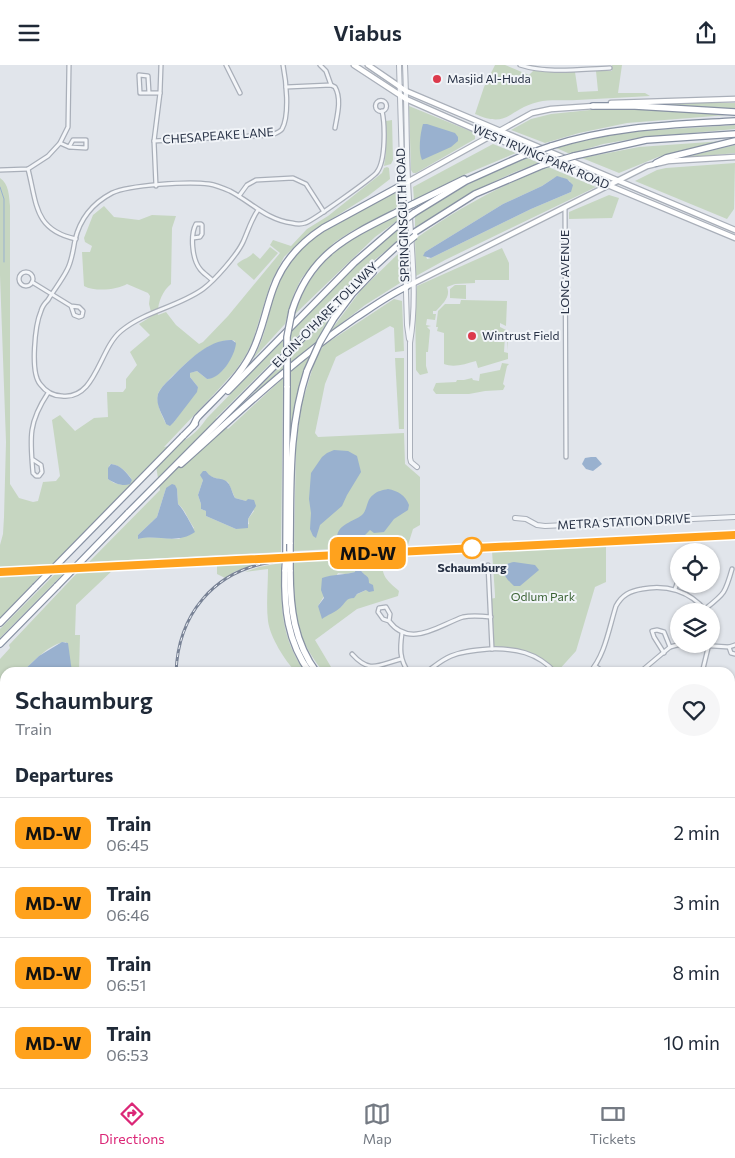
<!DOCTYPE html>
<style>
:root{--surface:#fff;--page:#f6f6f7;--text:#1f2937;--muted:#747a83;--line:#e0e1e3;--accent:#db2777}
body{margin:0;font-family:Commissioner,sans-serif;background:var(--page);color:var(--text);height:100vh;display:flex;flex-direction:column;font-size:19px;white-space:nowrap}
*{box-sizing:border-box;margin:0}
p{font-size:16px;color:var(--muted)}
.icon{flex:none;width:28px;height:28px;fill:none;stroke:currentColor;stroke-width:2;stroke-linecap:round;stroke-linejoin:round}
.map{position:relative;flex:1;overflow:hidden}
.panel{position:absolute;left:0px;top:602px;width:735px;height:421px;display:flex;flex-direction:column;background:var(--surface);border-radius:15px 15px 0 0;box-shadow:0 1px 4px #0004}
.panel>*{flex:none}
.badge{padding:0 10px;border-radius:8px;font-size:18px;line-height:32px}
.fabs{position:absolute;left:670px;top:478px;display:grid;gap:10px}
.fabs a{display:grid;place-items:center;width:50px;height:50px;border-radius:50%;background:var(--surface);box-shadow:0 1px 4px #0004;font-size:25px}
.map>.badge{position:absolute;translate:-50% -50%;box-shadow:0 0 0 2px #fff}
h2{padding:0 15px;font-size:19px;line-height:45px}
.round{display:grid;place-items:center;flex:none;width:52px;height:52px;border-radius:26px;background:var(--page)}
.head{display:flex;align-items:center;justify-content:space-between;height:85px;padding:0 15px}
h1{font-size:24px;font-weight:600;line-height:38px}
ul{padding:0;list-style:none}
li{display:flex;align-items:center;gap:15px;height:70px;padding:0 15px;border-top:1px solid var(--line)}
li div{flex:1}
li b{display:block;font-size:19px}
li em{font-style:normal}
li .badge{min-width:55px;font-weight:700;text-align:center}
header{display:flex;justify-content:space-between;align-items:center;height:65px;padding:0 15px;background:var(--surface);font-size:22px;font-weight:600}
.tab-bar{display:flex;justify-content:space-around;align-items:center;height:70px;border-top:1px solid var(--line);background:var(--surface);font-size:14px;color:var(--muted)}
.tab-bar a{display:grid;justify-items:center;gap:2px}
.tab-bar .selected{color:var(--accent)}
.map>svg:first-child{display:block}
.green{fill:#c6d6c1;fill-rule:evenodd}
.water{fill:#99b1cf}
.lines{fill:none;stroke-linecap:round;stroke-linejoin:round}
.stream{stroke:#99b1cf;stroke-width:1}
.minor-casing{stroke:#a9afb9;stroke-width:5.5}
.tertiary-casing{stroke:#a9afb9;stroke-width:6}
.secondary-casing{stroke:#a9afb9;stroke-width:7}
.motorway-casing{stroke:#8791a3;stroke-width:8}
.minor{stroke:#f4f6f9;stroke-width:3}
.tertiary{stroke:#f4f6f9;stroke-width:4}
.secondary{stroke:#fff;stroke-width:4.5}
.motorway{stroke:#fff;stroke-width:5.5}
.rail-casing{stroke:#798396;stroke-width:3}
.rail{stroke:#f1f4f8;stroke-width:1;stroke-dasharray:4;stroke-linecap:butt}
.motorway-bridge-casing{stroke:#8791a3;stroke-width:8;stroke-linecap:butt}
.motorway-bridge{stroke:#fff;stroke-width:5.5}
.line-casing{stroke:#fff;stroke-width:11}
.line{stroke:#ffa21d;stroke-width:8}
.poi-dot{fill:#dc3a4c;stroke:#f1f4f8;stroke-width:2}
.stop-dot{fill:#fff;stroke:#ffa21d;stroke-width:2.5}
.labels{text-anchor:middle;stroke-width:4;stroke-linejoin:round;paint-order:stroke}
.poi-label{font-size:12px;fill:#273145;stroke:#f1f4f8;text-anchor:start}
.street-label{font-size:12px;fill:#273145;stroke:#f1f4f8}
.stop-label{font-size:12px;font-weight:bold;fill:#273145;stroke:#f1f4f8}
.park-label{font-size:12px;fill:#3a6233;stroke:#f1f4f8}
</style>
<header><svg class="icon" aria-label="menu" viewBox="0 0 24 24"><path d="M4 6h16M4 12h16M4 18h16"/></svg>Viabus<svg class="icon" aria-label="share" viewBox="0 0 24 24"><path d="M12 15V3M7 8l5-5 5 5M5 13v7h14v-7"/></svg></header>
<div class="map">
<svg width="735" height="1023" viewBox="0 0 735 1023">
<rect width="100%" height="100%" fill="#e1e5eb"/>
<g class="green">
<path d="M495,0h10l24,10 5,-5 41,2 3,20 20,-1 -2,-20h16v-6h10l-4,28h27l5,3c-24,1 -49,3 -73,4 -12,1 -27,-1 -39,2 -30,7 -29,27 -63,12l9,-27z"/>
<path d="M651,38h84v6l-84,-5z"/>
<path d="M409,41l66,27v6l-59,34h-3l-2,-3z"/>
<path d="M637,44l90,6 -100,8 -48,10 -34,10 -34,-13 20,-11 20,-5 39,-4z"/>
<path d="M392,55l1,40 -2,4 -7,2 2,-14v-31z"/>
<path d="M735,60v4l-97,9 -35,6 -33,10 -16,-7 72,-15z"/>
<path d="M723,76l-65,16 -39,16 -37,-15 57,-11z"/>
<path d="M493,79l23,9 -50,21 -52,26 -1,-13z"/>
<path d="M735,80v8l-49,5v-1z"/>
<path d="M525,92l14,6c-45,15 -85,39 -124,66v-13c35,-23 71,-42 110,-59z"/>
<path d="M735,98l-1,46 -7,10 -92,-38 22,-11 9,-2z"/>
<path d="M387,102l2,1 1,11 -22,17 -60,38 -24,23 -13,25 -18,58 -7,15 -10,15 -20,22 -52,55c21,-4 31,-12 43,-29l150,-154 41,-36v13l-26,21 -156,156 12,11 55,-51 -2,174 -192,10 71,-72 -5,-30 -102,104 -53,3v-22l3,-11 1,-17 2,-75 -6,-167v-97c9,6 9,18 10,28v278l9,14 14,4 5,-1 5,-19 13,-1 4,-5 -8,-56 8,-5 15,16 19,-13 14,-1 -1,-25h16l3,-4v-9l11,-14 -7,-13 20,-17 -11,-11 13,-8 -3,-12 1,-8 -2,-3 -21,-9c-10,6 -32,8 -43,2l-2,-34h8l2,-6 -7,-4 -1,-4 9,-23 11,-9 10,11 9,1 16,2 13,-5 24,1 -4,12 -1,56c-9,7 -14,21 -13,31l8,-3 10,13 23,19 4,-2 25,-26 52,-63 -10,-8 3,-5 18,6 16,-17 21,-13 54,-43 2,-5zM232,275l3,1c-3,17 -10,34 -28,38l-10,-8 -8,2 1,4 8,10 -24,35 -8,2c-4,-9 -10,-19 -8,-30 3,-9 33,-36 42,-42 9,-6 21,-12 32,-12zM111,399c9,1 16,8 21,16l-9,5 -9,-2 -6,-4 1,-13zM206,406l3,5 19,6 7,16 11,3 8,10 -6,8 1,5 -13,5 -30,-13v-5l-5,-2v-5l-3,-9zM166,423l11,1 1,15c7,5 10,16 16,24l-15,11 -35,-2 -6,2v-4l19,-18z"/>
<path d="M548,102l48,20 -151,73 -29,16 -1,-37c45,-32 83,-52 133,-72zM560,112l10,4 1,11 -40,17 -100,49 -4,1 -2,-7 78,-48 39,-18 12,-8z"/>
<path d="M397,127v15l-2,2 -43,22 -17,11 -16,15 -18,22 -7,15 -9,30 -34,37c15,-21 17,-49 25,-73 19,-52 76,-72 121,-96z"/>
<path d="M609,130l10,3 -7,20 -43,1v-7z"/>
<path d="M397,150v6l-22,16 -81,78c20,-58 52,-74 103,-100z"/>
<path d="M270,182l8,6 -24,27 -16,-14 -1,-2c5,-5 11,-5 16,-11l7,6z"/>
<path d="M502,183l7,15v17h-34v3l-20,1 -8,3c4,10 -4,16 -11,24h-3v3h3l-1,6 -8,-1 -1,6 5,1 -4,1 3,3 -2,22h-2v14l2,7 -8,2 -4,-5 -1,-72 2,-12z"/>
<path d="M400,187v31l-35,22 -36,28 32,-43z"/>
<path d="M455,220h11v14l-16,-1v-9z"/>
<path d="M394,234l8,2 2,50 -9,1 -1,-24 -4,-2 -54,31 -11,27 -10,49 3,4 86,-4 1,31 15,13v48l-7,4 -5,16 -114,6 2,-107 6,-41 14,-46 8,-12z"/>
<path d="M461,235l46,1 -1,25 -6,-3v4l8,4v20l-1,-15h-2l-1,16 4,1v6l-30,9 -2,-7c-11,3 -22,7 -32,3v-31l-7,-2 1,-4h-2l2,-16 7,-7h15z"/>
<path d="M338,242l-22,36 -74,63v-1z"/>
<path d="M311,289c-12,30 -20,60 -22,93v-75z"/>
<path d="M395,293h9v71h-5z"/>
<path d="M502,298l7,1 -2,2 -4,18 2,2 -2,4 -18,1 -16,3h-33l-3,-4 3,-7 20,-1 1,-2h7l8,-2 1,2 6,1 1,-7 20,-4z"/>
<path d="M606,480v37l-11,5 -19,64 -19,21 -28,-19 -37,-4 -2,-50 5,-1v-3l-3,-44z"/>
<path d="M383,494c-2,18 3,20 16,32l-1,5 -41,13 -42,31 19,32h-11c-4,-6 -9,-12 -13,-19 -17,-27 -16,-61 -16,-92zM356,503l6,4 7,11 -3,7 -17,8 -5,3 -2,5 -16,10 -8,-10 20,-33 8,1 10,-2z"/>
<path d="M262,496l-28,11 -9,6 -8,-4v-11z"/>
<path d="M281,498c0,42 -1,73 24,109h-9c-11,-11 -26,-35 -28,-51 -2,-17 0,-35 0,-52l-23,3 14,-5z"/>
<path d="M115,503l-39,37 -1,30h5l-1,37h-7l-6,-30c-15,0 -34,21 -44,30l-17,1v35h-5v-49l10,-11 -1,-3 71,-75z"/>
<path d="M45,506l-45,47v-44z"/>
<path d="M58,506h8l-66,67v-9z"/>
<path d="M656,1019h12l2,2c8,-2 21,-6 27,2h-44z"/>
</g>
<g class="water">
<path d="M423,59h4l28,9 3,4v4l-7,6 -29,13c-4,-8 -2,-26 1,-36z"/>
<path d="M557,111l10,3 6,6 -2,7 -40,17 -100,49 -8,-2 2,-4 78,-48 39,-18z"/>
<path d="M232,275l4,3c-1,13 -15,36 -29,36l-10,-8 -7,2v4l8,10 -1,5 -23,30 -4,4 -4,-2c-3,-9 -11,-19 -8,-30 3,-7 10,-13 15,-18 15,-15 36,-37 59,-36z"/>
<path d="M334,385l14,1 9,5 4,16 -14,23 -5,11 -22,19 -4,13 -3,-2 -3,-7 1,-16 -2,-14 2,-26 11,-16 5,-4z"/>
<path d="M591,392h5l6,7 -9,7 -7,-2 -4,-5 3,-6z"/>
<path d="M111,399c10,1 15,8 21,16l-2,4c-7,3 -16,-1 -22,-5v-11z"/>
<path d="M203,406h3c7,11 17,5 22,12 3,3 4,10 7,15l11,3 2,-2 6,1 2,6 -8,13v9l-12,1 -30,-13v-5l-5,-2v-5l-3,-9 5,-15 -3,-5z"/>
<path d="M172,419l3,1 2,4 1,15c4,3 15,23 17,28 -18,13 -38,2 -57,7v-4l19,-18 9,-29z"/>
<path d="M388,424c10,2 17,6 21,16l-1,5 -14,9 -10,13 -10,1 -4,-3 -15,15h-11l-7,-8c1,-13 16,-15 25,-22 6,-6 4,-15 11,-20 4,-4 10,-5 15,-6z"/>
<path d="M514,497l21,3 4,5 -19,16h-6c-9,-8 -19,-21 0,-24z"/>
<path d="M356,503h3c1,1 2,3 3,4 4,5 7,3 7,11l4,2 1,6 -5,1 -3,-2 -9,4 -3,4c-8,0 -8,4 -13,9 -5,5 -14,8 -19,12l-4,-13 6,-8 -3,-8 1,-12c11,-4 22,-3 33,-6z"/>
<path d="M62,577l6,1 4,29h-50l17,-16z"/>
</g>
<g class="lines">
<path class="stream" d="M0,122l4,12v63"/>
<g class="minor-casing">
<g id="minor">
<path d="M226,0l14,28"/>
<path d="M320,0l6,6 5,14"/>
<path d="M520,0c28,9 61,4 90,3"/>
<path d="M286,22l45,-2 4,2c7,12 2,29 0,41"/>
<path d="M149,28l-1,-17 -9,-1 1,18h20"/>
<circle cx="381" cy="41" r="5.5"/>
<path d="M154,76l118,-6c4,-2 8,-3 10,-6 8,-14 4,-49 1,-64"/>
<path d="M60,78l9,4 17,1v-8h-13l-4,7"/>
<path d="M28,104c9,35 6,61 48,70"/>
<path d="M0,105l28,-1 20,-13 12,-13 8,-16 1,-62"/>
<path d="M156,121l-2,-45 6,-48 1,-28"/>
<path d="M239,131l8,-11 9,-5 37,-2 13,6 18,28"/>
<path d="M565,142l1,250"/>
<path d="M258,145c-7,10 -10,21 -15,32 -6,13 -28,38 -40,47 -25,18 -58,22 -82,42 -22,18 -25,69 -59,65 -9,0 -16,-4 -22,-12 -10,-12 -5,-59 1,-73 1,-4 4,-8 7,-11 6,-10 14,-20 19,-30 5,-9 6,-20 8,-30 5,-21 18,-37 37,-47 17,-8 77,-12 97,-9 7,1 14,4 21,7 21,11 37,29 62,32 4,1 10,1 13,0 6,-1 69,-46 72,-51 9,-12 8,-48 5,-61"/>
<path d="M193,173l7,-1 2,-3v-9l-1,-1h-5c-6,11 -4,35 4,45 3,4 8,7 12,11"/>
<circle cx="26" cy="214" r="7"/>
<path d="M32,217l39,24 8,1 4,4 -1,5 -3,1 -5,-2 -3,-9"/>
<path d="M32,394l9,6 1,7 -3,4h-3l-3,-3c-3,-35 -5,-50 15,-80"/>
<path d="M679,491l-2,3 2,9"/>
<path d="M488,500l4,84"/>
<path d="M675,524l4,-11"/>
<path d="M705,544c19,-15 20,-15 27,-40"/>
<path d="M389,556l-6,-2 -5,-7 1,-4 7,-1 4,7 -1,7c21,28 50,4 74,-4 9,-2 19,-1 28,0"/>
<path d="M402,568c-2,15 -3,26 7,40"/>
<path d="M729,582l2,6 4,1"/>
<path d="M664,588l-10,-16 -2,-6 5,-1 7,2 6,15"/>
<path d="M352,589c18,20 26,11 49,5"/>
<path d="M595,601l10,7"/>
<path d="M425,608c9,-6 16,-13 26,-17 12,-5 25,-6 38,-7 26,-1 48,3 67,24"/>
<path d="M589,608c16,-17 20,-45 27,-67 6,-11 14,-15 26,-17 24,-5 48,2 64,22"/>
<path d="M639,608l31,-26 11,-3 48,3 6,-2"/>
<path d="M702,608l7,-29"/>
<path d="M730,665l5,-1"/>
<path d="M730,774l5,7"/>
<path d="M730,868l2,47"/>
<path d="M0,876h5"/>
<path d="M730,966l5,1"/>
<path d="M730,1016l5,-1"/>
<path d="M593,1019v4"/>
<path d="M712,1019h9"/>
<path d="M270,1023v-4"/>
</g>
</g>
<g class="tertiary-casing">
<g id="tertiary">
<path d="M399,0l8,260 2,14"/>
<path d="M405,0c2,44 1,89 4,134 2,47 9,97 1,144v115l1,4 6,5"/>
<path d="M515,453l11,1 11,6 8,1 190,-9"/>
<path d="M730,845h5"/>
</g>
</g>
<g class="secondary-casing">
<g id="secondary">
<path d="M354,0l52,34 84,37 245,102"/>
<path d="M368,0l38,26 329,139"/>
<path d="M611,38l124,-4"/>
<path d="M402,120l130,-72 19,-4 43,-3"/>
<path d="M406,222l241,-121 21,-5 67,-4"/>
<path d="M432,1023v-4"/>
<path d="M438,1023v-4"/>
</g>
</g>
<g class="motorway-casing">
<g id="motorway">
<path d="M593,41h42l100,6"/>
<path d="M551,81c63,-20 119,-21 184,-25"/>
<path d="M574,91l72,-16 89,-6"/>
<path d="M656,98l10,-5 69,-17"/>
<path d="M413,139l51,-25"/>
<path d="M414,148l52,-32 56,-25"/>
<path d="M415,167l60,-38 68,-29"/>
<path d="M292,246c18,-57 55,-74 105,-99"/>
<path d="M334,253l18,-24 21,-22"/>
<path d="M228,326l126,-128 44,-38"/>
<path d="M193,361l4,-8c19,-20 41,-39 54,-64 11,-21 14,-43 22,-65 9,-26 27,-46 50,-61l79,-43"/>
<path d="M183,371l12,-12"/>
<path d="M181,399c56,-50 110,-102 173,-145 17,-11 33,-23 52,-32"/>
<path d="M128,448l234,-235 36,-33"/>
<path d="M290,479c1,-60 -2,-115 17,-173"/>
<path d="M286,489l1,-168"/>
<path d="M285,505c-1,38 2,71 25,103"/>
<path d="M290,505c0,38 4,72 27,103"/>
<path d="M0,558l35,-36"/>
<path d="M0,579l57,-58"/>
</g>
</g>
<use href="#minor" class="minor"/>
<use href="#tertiary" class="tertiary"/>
<use href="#secondary" class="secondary"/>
<use href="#motorway" class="motorway"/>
<g class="rail-casing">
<g id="rail">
<path d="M0,505l735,-38"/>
<path d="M176,608c2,-58 37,-102 96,-111"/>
</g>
</g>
<use href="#rail" class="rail"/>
<g class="motorway-bridge-casing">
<g id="motorway-bridge">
<path d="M522,91l29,-10"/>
<path d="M543,100l31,-9"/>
<path d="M397,147l16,-8"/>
<path d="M398,160l16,-12"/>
<path d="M399,184l16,-13"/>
<path d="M307,306l13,-29 14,-24"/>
<path d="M287,321v-49l5,-26"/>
<path d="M285,505l1,-16"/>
<path d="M290,505v-26"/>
<path d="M57,521l71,-73"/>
<path d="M35,522l148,-151"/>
</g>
</g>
<use href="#motorway-bridge" class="motorway-bridge"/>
</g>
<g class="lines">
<g class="line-casing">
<path id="line" d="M0,507l735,-37"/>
</g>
<use href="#line" class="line"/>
</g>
<g class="poi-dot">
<circle cx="437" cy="14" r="5"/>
<circle cx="472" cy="271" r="5"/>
</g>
<circle class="stop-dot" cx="472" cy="483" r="10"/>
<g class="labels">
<g class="poi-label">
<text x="447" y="18">Masjid Al-Huda</text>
<text x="482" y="275">Wintrust Field</text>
</g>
<g class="street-label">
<text transform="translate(218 71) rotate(-4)" y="4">CHESAPEAKE LANE</text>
<text transform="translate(541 92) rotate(23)" y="4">WEST IRVING PARK ROAD</text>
<text transform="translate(403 150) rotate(-92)" y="4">SPRINGINSGUTH ROAD</text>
<text transform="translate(565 207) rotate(-90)" y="4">LONG AVENUE</text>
<text transform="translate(325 250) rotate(-45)" y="4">ELGIN-O'HARE TOLLWAY</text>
<text transform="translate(624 457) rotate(-3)" y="4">METRA STATION DRIVE</text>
</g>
<g class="stop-label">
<text x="472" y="507">Schaumburg</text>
</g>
<g class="park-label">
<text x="543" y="536">Odlum Park</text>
</g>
</g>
</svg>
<div class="fabs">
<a><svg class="icon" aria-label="locate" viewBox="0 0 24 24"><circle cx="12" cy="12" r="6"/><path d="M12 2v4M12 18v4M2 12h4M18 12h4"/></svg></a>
<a><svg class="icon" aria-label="layers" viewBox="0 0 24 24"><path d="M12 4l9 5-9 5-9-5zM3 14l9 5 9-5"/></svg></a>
</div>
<b class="badge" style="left:368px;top:488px;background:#ffa21d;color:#111">MD-W</b>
<section class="panel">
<div class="head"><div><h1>Schaumburg</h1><p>Train</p></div><a class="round"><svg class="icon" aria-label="heart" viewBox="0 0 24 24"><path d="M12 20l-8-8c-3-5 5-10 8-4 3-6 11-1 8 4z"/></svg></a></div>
<h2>Departures</h2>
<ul>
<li><span class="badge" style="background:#ffa21d;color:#111">MD-W</span><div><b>Train</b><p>06:45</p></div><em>2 min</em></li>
<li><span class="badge" style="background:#ffa21d;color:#111">MD-W</span><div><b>Train</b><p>06:46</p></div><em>3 min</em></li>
<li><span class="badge" style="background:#ffa21d;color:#111">MD-W</span><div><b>Train</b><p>06:51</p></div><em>8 min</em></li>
<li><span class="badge" style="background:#ffa21d;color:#111">MD-W</span><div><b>Train</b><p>06:53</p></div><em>10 min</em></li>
</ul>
</section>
</div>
<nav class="tab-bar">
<a class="selected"><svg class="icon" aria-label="directions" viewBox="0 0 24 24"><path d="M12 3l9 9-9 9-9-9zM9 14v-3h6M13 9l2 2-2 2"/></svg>Directions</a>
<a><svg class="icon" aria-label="map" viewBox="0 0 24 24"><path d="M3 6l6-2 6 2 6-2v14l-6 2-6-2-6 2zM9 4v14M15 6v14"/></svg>Map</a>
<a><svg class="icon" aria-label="tickets" viewBox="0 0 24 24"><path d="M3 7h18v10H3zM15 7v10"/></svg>Tickets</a>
</nav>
